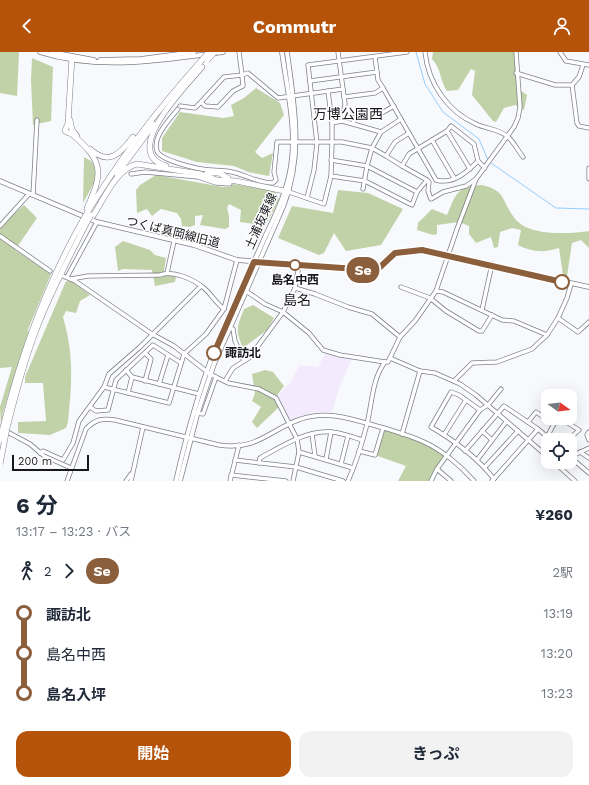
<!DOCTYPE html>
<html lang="ja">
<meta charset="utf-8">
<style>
:root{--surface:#fff;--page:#f2f2f3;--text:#1f2937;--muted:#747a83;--accent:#b45309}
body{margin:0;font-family:"Work Sans","Noto Sans JP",sans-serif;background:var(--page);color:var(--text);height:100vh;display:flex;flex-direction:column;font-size:15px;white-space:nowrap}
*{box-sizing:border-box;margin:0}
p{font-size:13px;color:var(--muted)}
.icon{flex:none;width:22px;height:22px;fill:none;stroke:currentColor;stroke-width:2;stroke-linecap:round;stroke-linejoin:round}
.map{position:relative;height:429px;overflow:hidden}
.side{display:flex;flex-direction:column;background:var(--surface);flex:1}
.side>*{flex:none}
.badge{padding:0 8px;border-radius:13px;font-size:14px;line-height:26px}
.needle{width:26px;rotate:105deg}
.fabs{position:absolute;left:541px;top:337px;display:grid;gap:8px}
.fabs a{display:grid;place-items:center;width:36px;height:36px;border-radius:8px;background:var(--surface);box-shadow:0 4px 16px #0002;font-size:20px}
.scale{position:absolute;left:12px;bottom:10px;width:77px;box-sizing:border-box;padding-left:4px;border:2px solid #17181c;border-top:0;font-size:11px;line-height:14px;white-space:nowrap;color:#17181c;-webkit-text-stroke:3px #fff;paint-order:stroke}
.map>.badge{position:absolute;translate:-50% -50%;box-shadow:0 0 0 2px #fff}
.legs{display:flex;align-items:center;gap:6px;height:44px;padding:0 16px;font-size:13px}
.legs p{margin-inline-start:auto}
.headline{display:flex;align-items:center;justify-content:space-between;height:68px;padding:0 16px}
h1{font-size:22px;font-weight:700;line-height:30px}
.primary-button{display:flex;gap:8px;margin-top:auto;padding:8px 16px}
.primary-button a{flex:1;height:46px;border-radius:12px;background:var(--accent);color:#fff;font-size:16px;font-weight:700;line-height:46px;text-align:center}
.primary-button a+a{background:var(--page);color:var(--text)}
ul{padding:0 16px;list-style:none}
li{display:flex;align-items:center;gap:14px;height:40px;font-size:15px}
li i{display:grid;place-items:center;width:6px;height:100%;margin:0 5px;background:currentColor}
li i::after{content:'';width:10px;height:10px;margin:-5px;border:3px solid;border-radius:50%;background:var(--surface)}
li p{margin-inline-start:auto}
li:first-child i{background:linear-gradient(#0000 50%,currentColor 0)}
li:last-child i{background:linear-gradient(currentColor 50%,#0000 0)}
header{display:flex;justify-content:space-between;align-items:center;height:52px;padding:0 16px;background:var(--accent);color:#fff;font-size:18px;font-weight:700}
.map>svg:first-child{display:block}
.education{fill:#f3ebfd}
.green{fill:#c1d1a8}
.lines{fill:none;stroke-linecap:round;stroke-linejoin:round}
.stream{stroke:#92cefe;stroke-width:1}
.minor-casing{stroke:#7e808a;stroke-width:5}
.major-casing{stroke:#7e808a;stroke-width:5.5}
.highway-casing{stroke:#7e808a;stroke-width:6}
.minor{stroke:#fff;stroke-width:3.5}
.major{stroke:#fff;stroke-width:4}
.highway{stroke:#fff;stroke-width:5}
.highway-bridge-casing{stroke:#7e808a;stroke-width:6;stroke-linecap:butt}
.highway-bridge{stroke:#fff;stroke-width:5}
.line-1-casing{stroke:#fff;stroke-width:9}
.line-1{stroke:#8b5e3c;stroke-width:6}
.stop-1-dot{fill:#fff;stroke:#8b5e3c;stroke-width:2}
.labels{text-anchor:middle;stroke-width:3;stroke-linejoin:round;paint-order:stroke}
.street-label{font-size:12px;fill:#17181c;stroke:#fff}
.stop-label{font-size:12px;font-weight:bold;fill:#17181c;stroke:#fff}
.quarter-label{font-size:14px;fill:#17181c;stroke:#fff}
</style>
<header><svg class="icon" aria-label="back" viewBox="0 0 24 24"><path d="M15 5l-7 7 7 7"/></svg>Commutr<svg class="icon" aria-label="person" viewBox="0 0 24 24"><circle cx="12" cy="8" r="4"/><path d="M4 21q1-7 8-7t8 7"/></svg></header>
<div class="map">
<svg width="589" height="429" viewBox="0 0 589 429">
<rect width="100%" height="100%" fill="#f8f9fd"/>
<path class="education" d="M326,300l26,7 -13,29 -7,24h-17l-26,8 -11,-23 8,-11 3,-1 11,-20 18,2z"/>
<g class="green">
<path d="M0,0h19l-2,44 -17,-3z"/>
<path d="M433,0h81l3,36 10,7 -3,15 -9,-5 -11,3 -8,14 -3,-1 -21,-26 3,-24 -4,-2 -13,21 -11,1c-8,-12 -5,-21 -15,-32z"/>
<path d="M32,6l21,9 -2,54 -18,4 -2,-45z"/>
<path d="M256,36l24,15 4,12 -29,37 7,6 11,-5 -4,23 -21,-4 -14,-6 -37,-4 -35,-11v-13l18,-26 43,6 11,-2 -3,-11 13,-7z"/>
<path d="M84,105l7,4 5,7 -1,13 -12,22z"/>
<path d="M156,123l67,12h8l2,-3 42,7 4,9 -11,21h-7l-7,3 -14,-2 1,-12 -12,-6 -2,4 2,8v11l-4,2 -25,-4 3,-10 -8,1v9l-5,2 -8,-1 -1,-7 -4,-6 -16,-4 -9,7 -5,-7 -10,4 -1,-23 4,-5z"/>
<path d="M482,133c24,6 19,14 31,31 13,21 55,18 76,15v17l-8,-8 -9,3 -5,33 -4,-1 -4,-27c-15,5 -28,4 -41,-3l3,-15 -9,-2 -12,4 -2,15 -4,1 -3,-11 -15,6 -7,-9v-8l-10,-4 -22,3v9l-4,1 -16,-5 1,-7 14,-14 15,6c9,-21 10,-29 35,-30z"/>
<path d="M338,138l30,3 35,16 -22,36 -35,6 -12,-18 -10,20 -5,2 -41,-17 14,-32 41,7z"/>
<path d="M24,153l13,13 -22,32 36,24 -24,58 2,-2 -26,82 -2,13 -1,-18 12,-40 -12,1v-142z"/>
<path d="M123,189l27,9 5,5 11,3 -2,13 4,4 8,2 -1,5 -20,4 -3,-16 -29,-1 -5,2 -3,-24z"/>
<path d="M66,229l7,1 17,13 -10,6 -4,12 -10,-2 -3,6c11,38 9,66 5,105l-2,6 -16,7 -32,-2v-11l28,-1 -3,-38h-18v-6z"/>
<path d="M253,253l21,13 -7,12 -24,18c-8,-18 -6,-21 1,-39z"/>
<path d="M265,318l8,2 11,14 -6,8 -2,8 3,5 -22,21 -5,-6 9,-15 -9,-6 3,-8 -3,-19z"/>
<path d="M383,376l42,14 22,14 -16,25h-33l8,-15 -31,-11z"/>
</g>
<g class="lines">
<g class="stream">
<path d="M416,0l9,32 18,28 36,27 9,21"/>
<path d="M491,111l65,45 33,1"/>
</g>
<g class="minor-casing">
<g id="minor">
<path d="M239,0l3,23 6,-2 30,25 65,-9"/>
<path d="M338,0l7,52 -3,17"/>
<path d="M425,0c3,31 23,60 51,72 10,5 24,5 32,13 6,5 10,14 15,20"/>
<path d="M560,0l6,9 23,4"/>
<path d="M583,13l-4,12 -7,8 5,38 2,3 10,2"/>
<path d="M516,21l39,12h17"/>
<path d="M310,29l67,-9 -2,-15"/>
<path d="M383,36l53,92c17,5 31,-8 42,-19"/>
<path d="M328,39l4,32v19h10l30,6 -5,18 -4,23"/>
<path d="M344,45l31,-4 8,-5 -5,-8 -1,-8"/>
<path d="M180,54l15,2 6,-6 4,4 13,1 15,-16 10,-5 -1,-11 -18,2 -23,25"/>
<path d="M178,57c-8,10 -26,28 -21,42 4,10 44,19 54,19 8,1 13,0 21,2 14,3 26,11 41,11l3,-3 -2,-8 3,-30h16"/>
<path d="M332,71l10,-2 11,3 2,-7 25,-3 14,-8"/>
<path d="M353,72l28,8 20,-13"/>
<path d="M447,79l23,38"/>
<path d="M381,80l-9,16 14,8 9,-14 14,-9"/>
<path d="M432,88l22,38"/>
<path d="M386,104l16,10 7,-12 38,-23 4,-5 23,18 4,17 7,7"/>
<path d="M331,108l36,6 50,26 10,-12 -25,-14"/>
<path d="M131,122l14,-2 53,5 18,6 14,1"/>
<path d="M331,124l34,5 47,24 5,-13"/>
<path d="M589,127v-11"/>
<path d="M427,128l2,2 -1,9 3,8 12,-7 23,-6 10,-7 38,-52 4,-9 2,-11 -4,-55"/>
<path d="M289,140l35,12 7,-28 1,-34h-35"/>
<path d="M33,143l4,-75"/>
<path d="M307,146l7,-28 3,-27 -9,-78 99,-13"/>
<path d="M0,174l29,-32"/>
<path d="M0,184l50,35"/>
<path d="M167,221l7,-32"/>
<path d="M63,224l12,5 77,53 22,12 36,28 18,9 31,6 17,9 21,41 2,13 -6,29"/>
<path d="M67,225l30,-55"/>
<path d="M71,227l17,-3 72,-1c13,-5 33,4 44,13 7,6 12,15 20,21"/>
<path d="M401,235l29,11 16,13 33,20h3l10,-16"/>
<path d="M295,236l20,6 33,13 24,7 28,23"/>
<path d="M246,239l19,13 18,8 26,21 14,17 17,5 45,7"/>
<path d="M436,239l7,1 59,28 12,1 33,14"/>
<path d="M482,258l10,-46"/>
<path d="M558,266l20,14 11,-10"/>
<path d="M229,275l4,2 2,12 9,20"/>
<path d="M145,301l6,6 -6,22"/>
<path d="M390,306l30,13 15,2 25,11 16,11 72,62"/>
<path d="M126,318l6,7 67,17"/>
<path d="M225,329l8,-13 16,-10 34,-46 12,-24 4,-23"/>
<path d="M454,329l18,-18 25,-1 35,-13 15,-14 11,-17 9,-20 4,-14"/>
<path d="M159,332l9,-29"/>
<path d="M104,335l65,16 15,-49 22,-20 18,-25 13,-49"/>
<path d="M128,341l4,-16"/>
<path d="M90,355l6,4 12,-1 8,-30 37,-35 28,18"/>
<path d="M480,358l-21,-15 -8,-3 -20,35c24,14 46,30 63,52"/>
<path d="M197,361l6,1 13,-37"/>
<path d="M560,366l19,12 -11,10"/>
<path d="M528,370l8,-10 18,12"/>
<path d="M0,376l30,16 14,12 27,12"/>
<path d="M482,379l10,9"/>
<path d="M589,380l-2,3 2,5"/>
<path d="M312,382l3,22"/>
<path d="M402,382l18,-63"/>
<path d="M444,383l22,-35"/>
<path d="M547,385l10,-19"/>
<path d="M359,399l16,4 8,-27"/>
<path d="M465,399l39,-45 34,23 13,11"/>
<path d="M299,400l54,16"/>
<path d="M580,400l9,6"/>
<path d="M40,401l3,-2 20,9 10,-17 6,-22 25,-34 5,-13 31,-27 61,-61"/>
<path d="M570,405l19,16"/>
<path d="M570,405l19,-9"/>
<path d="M326,407l5,-27"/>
<path d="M235,408l61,7 47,14"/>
<path d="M477,408l29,-38"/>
<path d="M554,410l21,19"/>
<path d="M259,411l1,-5c22,-12 46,-28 72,-26 10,1 21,5 30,8"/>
<path d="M341,412l7,-28"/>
<path d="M485,415l33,-36"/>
<path d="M561,416l5,-6"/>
<path d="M437,417l14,12"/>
<path d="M231,423l55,6"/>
<path d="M67,429l19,-52c9,-10 17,-11 29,-9l104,25c39,6 51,-16 82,-26 28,-10 56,2 83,9 13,4 27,8 40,14 18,8 37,24 50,39"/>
<path d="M126,429l5,-7"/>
<path d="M131,429l12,-54"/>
<path d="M230,429l9,-36"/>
<path d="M348,429c8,-18 14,-37 19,-57 5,-20 5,-45 18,-62h3l12,-25 15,-16 21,-30 21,-62 19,-50"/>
<path d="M431,429l6,-12 43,-59 8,-5 13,-16"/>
<path d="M492,429l46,-52"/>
</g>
</g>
<g class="major-casing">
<g id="major">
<path d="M40,0c61,19 122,8 183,0"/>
<path d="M51,0l43,8"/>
<path d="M100,8l41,-1 53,-7"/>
<path d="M0,129l97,41 97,23 43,15 135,10 6,-1 17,-16 27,-3 167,37"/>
<path d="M176,429c12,-53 27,-106 49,-156 13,-29 27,-58 40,-88 11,-23 22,-45 26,-71 6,-37 -4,-77 -9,-114"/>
<path d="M180,429l17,-66 17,-51 69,-157c21,-53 11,-101 4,-155"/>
</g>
</g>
<g class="highway-casing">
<g id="highway">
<path d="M72,5l-4,66 -3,8c3,2 5,2 8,4 31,27 30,38 14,73"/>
<path d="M70,68l2,10 5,6"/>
<path d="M90,97c19,17 30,5 43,-12"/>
<path d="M166,114c-47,-14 21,-81 36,-99"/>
<path d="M207,121h12l9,5"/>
<path d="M117,122l37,-50"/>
<path d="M87,161c33,-55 71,-104 114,-152"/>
<path d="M93,164c11,-17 23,-47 44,-52l64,10 16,6 19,1 53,11"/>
<path d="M3,375c18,-73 43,-142 80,-207"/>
<path d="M7,376c9,-35 18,-70 31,-103 14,-36 32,-69 49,-103"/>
</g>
</g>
<use href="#minor" class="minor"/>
<use href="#major" class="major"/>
<use href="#highway" class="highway"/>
<g class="highway-bridge-casing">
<g id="highway-bridge">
<path d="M207,8l8,-8"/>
<path d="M201,9l8,-9"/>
<path d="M83,168l4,-7"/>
<path d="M87,170l4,-7"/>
<path d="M0,388l3,-13"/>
<path d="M0,412l7,-36"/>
</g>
</g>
<use href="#highway-bridge" class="highway-bridge"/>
</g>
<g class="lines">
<g class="line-1-casing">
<path id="line-1" d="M214,301l40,-91 118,8 6,-1 17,-16 27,-3 140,32"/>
</g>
<use href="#line-1" class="line-1"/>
</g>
<g class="stop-1-dot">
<circle cx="295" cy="213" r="5"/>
<circle cx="562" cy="230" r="7"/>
<circle cx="214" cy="301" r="7"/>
</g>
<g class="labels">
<g class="street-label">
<text transform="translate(261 169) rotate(-66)" y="4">土浦坂東線</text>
<text transform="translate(173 180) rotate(14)" y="4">つくば真岡線旧道</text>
</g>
<g class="stop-label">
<text x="295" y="232">島名中西</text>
<text x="225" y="305" text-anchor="start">諏訪北</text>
</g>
<g class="quarter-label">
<text x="348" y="67">万博公園西</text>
<text x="297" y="253">島名</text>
</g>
</g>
</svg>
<div class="fabs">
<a><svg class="needle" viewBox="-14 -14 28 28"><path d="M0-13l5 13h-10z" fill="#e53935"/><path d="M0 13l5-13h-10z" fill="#747a83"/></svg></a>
<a><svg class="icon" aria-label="locate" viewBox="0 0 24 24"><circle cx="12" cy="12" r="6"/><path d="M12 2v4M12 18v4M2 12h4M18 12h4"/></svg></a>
</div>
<div class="scale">200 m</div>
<b class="badge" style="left:363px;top:218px;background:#8b5e3c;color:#fff">Se</b>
</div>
<section class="side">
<div class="headline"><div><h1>6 分</h1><p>13:17 – 13:23 · バス</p></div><b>¥260</b></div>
<div class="legs"><svg class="icon" aria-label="walk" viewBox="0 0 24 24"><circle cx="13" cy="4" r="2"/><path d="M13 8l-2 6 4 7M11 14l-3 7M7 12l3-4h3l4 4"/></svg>2<svg class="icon" aria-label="forward" viewBox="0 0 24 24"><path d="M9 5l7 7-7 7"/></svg><b class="badge" style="background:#8b5e3c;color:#fff">Se</b><p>2駅</p></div>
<ul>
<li><i style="color:#8b5e3c"></i><b>諏訪北</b><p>13:19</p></li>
<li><i style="color:#8b5e3c"></i><span>島名中西</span><p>13:20</p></li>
<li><i style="color:#8b5e3c"></i><b>島名入坪</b><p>13:23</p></li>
</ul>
<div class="primary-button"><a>開始</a><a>きっぷ</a></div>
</section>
